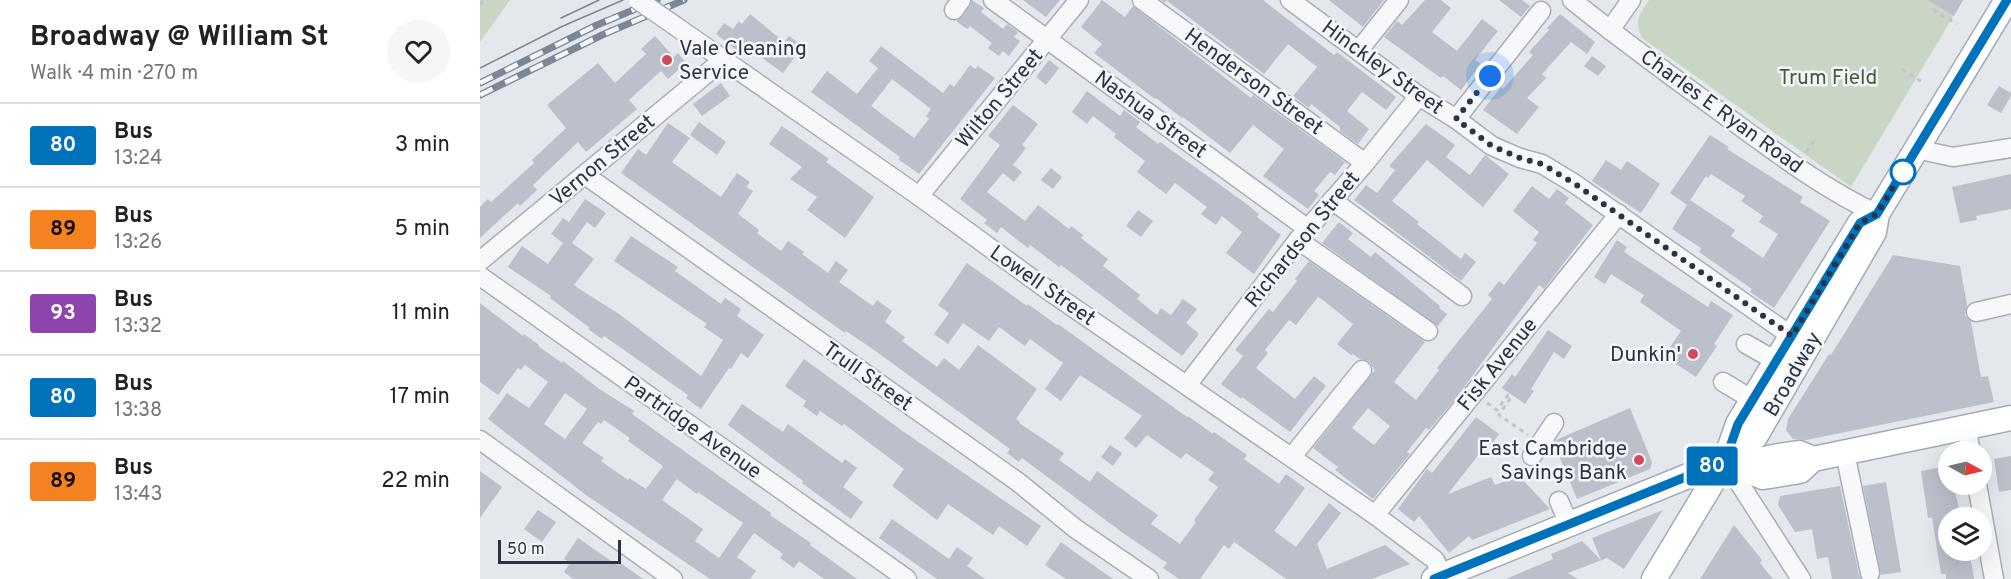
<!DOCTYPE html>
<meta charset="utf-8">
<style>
:root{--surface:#fff;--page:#f6f6f6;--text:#222;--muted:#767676;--line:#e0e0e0}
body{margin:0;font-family:Overpass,sans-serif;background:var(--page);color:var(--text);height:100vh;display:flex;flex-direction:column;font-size:22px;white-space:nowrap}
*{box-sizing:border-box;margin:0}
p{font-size:20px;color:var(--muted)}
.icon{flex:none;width:33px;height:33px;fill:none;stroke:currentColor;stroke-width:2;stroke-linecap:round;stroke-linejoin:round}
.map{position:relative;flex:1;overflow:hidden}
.details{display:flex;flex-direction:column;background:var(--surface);width:480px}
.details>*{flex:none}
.badge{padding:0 12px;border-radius:4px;font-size:21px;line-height:39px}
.needle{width:39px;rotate:98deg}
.tools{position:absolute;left:1458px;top:441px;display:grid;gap:12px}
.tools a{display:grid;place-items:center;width:54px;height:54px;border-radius:50%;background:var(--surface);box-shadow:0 6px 24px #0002;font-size:30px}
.scale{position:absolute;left:18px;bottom:15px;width:123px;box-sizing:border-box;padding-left:6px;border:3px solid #2b3445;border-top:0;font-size:16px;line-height:21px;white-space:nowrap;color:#2b3445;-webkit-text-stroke:4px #f4f6f9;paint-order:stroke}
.you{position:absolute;width:30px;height:30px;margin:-15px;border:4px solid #fff;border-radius:50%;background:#1a73e8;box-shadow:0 0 0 9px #1a73e833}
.map>.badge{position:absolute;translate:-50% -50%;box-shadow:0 0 0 3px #fff}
.round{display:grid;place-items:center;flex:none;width:63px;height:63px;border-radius:32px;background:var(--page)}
.head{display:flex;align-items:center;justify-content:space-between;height:102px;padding:0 30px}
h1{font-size:28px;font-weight:700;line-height:45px}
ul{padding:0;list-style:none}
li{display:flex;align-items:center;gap:18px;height:84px;padding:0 30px;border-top:2px solid var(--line)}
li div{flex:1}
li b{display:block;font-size:22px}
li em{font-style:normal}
li .badge{min-width:66px;font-weight:700;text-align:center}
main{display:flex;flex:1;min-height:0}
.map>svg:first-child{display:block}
.green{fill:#c9d6c5}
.building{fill:#bbc0ca;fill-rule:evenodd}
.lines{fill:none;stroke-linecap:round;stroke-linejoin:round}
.minor-casing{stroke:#a9aeb7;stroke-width:21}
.major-casing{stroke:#a3abb8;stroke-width:27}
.path{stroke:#c2c5cb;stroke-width:3;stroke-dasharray:4.5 4.5;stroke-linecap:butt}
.minor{stroke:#f7f8fa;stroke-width:18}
.major{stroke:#fff;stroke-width:24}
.tram{stroke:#7d8696;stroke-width:1.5}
.rail-casing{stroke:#7d8696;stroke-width:7}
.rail{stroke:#f4f6f9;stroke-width:4.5;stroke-dasharray:14;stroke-linecap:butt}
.minor-bridge-casing{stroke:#a9aeb7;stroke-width:21;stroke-linecap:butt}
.minor-bridge{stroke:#f7f8fa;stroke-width:18}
.line-casing{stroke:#fff;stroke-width:14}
.line{stroke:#0072bc;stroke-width:9}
.walk{stroke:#2b3445;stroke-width:6;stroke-dasharray:0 10.8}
.poi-dot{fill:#d1495b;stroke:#f4f6f9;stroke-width:2}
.stop-dot{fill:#fff;stroke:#0072bc;stroke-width:3}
.labels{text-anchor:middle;stroke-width:5;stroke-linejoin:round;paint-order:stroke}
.poi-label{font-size:21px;fill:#2b3445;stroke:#f4f6f9;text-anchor:end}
.street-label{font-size:21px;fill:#2b3445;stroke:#f4f6f9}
.park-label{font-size:21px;fill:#3f6138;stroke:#f4f6f9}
</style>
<main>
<section class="details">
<div class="head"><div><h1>Broadway @ William St</h1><p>Walk · 4 min · 270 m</p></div><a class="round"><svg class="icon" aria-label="heart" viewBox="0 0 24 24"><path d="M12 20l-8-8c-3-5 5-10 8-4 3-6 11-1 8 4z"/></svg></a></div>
<ul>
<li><span class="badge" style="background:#0072bc;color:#fff">80</span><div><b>Bus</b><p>13:24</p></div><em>3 min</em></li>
<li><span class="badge" style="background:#f58220;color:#111">89</span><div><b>Bus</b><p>13:26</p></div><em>5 min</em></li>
<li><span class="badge" style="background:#8e44ad;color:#fff">93</span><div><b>Bus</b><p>13:32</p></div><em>11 min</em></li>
<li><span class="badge" style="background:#0072bc;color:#fff">80</span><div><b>Bus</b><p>13:38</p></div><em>17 min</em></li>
<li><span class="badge" style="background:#f58220;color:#111">89</span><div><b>Bus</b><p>13:43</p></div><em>22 min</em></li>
</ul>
</section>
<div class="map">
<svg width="1531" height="579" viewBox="0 0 1531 579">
<rect width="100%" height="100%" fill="#e4e7ec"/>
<g class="green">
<path d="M0,0h30l-30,42z"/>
<path d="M1169,0h314l-112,187 -209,-149c-8,-17 -3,-23 7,-38z"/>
</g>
<g class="building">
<path d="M492,0l12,8 -3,4 22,17 4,-5 11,8 -4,5 6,4 -11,15 -6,-5 -4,5 -11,-8 4,-5 -22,-17 -3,3 -11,-8 7,-5z"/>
<path d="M543,0h37l-14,17z"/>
<path d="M622,0l23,17 8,-11 118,92 2,-3 92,67 -10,13 -5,-3 -16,19 5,4 -11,14 -45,-33 21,-27 -31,-24 -23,28 -47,-36 -1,1 -26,-20 -1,1 -61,-46 8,-9 -21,-17z"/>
<path d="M681,0h102l71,55 3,-3 59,45 -10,13 -24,-18 -15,19 22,18 -11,15 -18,-13v-4l-29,-23 -2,4 -16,-12 24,-29 -29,-23 -24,30 -98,-74 -1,3z"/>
<path d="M849,0h55l-21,27z"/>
<path d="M945,0h16l10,8 -19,24 25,19 25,-32 16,12 -23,29 6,4 -20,26 -18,-14 -2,2 -57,-41 13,-16 5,4z"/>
<path d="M1019,0h23l8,6 -9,11z"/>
<path d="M1448,0h35l-9,16z"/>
<path d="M270,14l34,28 5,-6 14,10 -20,27 -38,-27 -5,7 -24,-19 8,-11 9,6 6,-8 3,3z"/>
<path d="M1080,14l35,28 -8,12 -16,-12 -29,32 4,4 -19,20 12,9 -22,27 -34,-24 18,-23 2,2 30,-34 -4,-3 20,-22 -2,-2z"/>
<path d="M175,36l19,21 4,-4 8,10 -18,16 -7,-8 -32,29 8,9 -51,43 -8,-10 -45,43 4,5 -17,16 -2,-3 -38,35v-31l8,-8 3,3 43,-39 -2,-3 34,-32 -19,-23 51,-42 17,20 31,-29 -5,-5z"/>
<path d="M401,46l62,47 7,-9 4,3 16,-22 5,4 3,-3 17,12 -76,96 -21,-15 2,-2 -89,-65 16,-21 30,23 21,-26 -9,-7zM412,79l39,30 -5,7 3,3 -15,19 -43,-32z"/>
<path d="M1112,56l14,10 -8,10 -14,-10z"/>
<path d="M569,60l10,8 -13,17 -10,-8z"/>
<path d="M241,83l9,13 -28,20 -9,-12z"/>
<path d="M1519,86l12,7v3l-10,17 -14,-8z"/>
<path d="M607,91l33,25 4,-6 16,12 -4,5 22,17 2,-2 84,60 15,12 -2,3 24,18 -27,39 -28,-21 16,-21 -20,-16 -6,9 -15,-11 6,-7 -32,-24 -9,11 -29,-22 8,-11 -31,-24 2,-3 -23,-18 -6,8 -15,-12z"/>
<path d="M533,105l25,19 -16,21 4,3 -13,17 9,7 -8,10 -11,-9 -16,19 38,29 13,-16 31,24 2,-3 12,9 -2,3 27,21 -5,7 37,29 -3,4 20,16 4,-7 10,7 12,-16 14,10 -11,14 13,11 -17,22 -121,-91 -2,2 -29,-22 -2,3 -27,-21 -4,6 -13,-10 3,-3 -27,-21 40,-54 -12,-9z"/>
<path d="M219,122l27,20 -9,13 -27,-20z"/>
<path d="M188,123l22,15 -18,24 49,35 16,-24 13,9 -4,5 7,4 -15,23 21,16 -2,3 24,18 7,-10 16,11 -2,2 26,19 8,-12 12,9 -9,12 34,24 4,-6 15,11 -7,11 20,15 -3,4 35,26 7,-9 15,12 19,-25 59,44 -21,30 4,3 -1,1 45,30 -5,7 31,22 7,-11 37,27 24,17 -7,9 29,20 16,-22 -2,-2 24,-33 -10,-7 6,-8 -28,-19 -5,6 -34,-24 -11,13 -12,-10 18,-22 -62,-41 -19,26 -16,-12 18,-26 -33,-24 -5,7 -26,-19 -10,14 -26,-18 -15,21 -14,-10 15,-21 -11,-8 29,-42 60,43 1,-2 29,21 1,-1 129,93 1,-1 25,18 1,-2 33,23 -3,4 35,25 7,-10 19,14 -31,43 22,16 33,-44 12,10 -24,31 10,25 58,-24 25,19 -38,15h-86l-52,-37 -5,7 -5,-4 -24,34h-21l-16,-11 4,-5 -44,-30 -101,-75 -3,4 -12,-9 3,-4 -136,-99 -28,-19 -1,2 -24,-17 -200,-143 17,-24 8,6z"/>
<path d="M946,124l29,21 -9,12 24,18 15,-20 24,19 -26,33 -56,-47 -35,41 27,21 -2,2 44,35 4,-6 11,9 -15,19 -107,-81 12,-15 11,8 18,-23 -6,-4z"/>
<path d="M302,126l47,33 -3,3 48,35 -29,41 -38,-28 10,-13 -27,-18 12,-12 -33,-23z"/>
<path d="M1230,135l19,12 -2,2 76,48 -3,5 30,19 -56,87 -24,-16 2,-3 -53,-37 2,-4 -29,-19 18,-29 45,30 -4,6 32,22 15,-24 -19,-12 4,-6 -22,-15 4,-5 -34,-22 -3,4 -2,-2 -19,29 -17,-12z"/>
<path d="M1126,160l15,10 6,-9 33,23 -19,29 -49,-32z"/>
<path d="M571,168l11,9 -9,12 -12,-9z"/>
<path d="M1531,174v35l-35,7 1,4 -17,3 -8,-36z"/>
<path d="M1052,186l17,13 8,-10 12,9 -4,5 28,22 -49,64 -5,-4 -83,113 -27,32 -3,-2 -19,24 3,2 -37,45 -38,-29 3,-3 -25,-19 62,-78 -6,-9 -9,-2 -7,-5 -2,1 -14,-11 16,-20 -29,-23 -6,-4 -22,28 -7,-5 -24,30 3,3 -12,15 39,31 19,-23 12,10 -36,46 -48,-35 -1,2 -20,-15 22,-28 -8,-6 34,-41 4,3 24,-31 -2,-2 14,-18 116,81 -31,40 22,18 23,-30 -2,-2 55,-69 -4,-4 11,-14 5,4 33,-42 -4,-3 6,-8 -26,-21zM888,408l22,18 -16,19 -22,-17z"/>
<path d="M105,199l21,14 -11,15 -8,-6 -15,21 22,16 -20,26 7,5 38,24 82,62 22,-36 -19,-13 3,-3 -93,-63 17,-25 47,31 -3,4 46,33 4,-6 16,11 -4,7 27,19 -16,23 -7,-5 -10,16 -2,-1 -28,41 -15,-11 2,-3 -84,-59 -2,3 -14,-10 2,-1 -40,-30 1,-2 -43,-29 14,-21 26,18 15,-21 -12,-9 12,-16 6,4z"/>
<path d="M658,210l15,11 -12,16 -15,-11z"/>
<path d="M859,222l14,11 -5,6 23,18 4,-5 65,54 -1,2 8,6 -9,12 -116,-83z"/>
<path d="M1137,240l10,7 -3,5 84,55 3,-6 22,14 -19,29 3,2 -21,31 -32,-21 17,-25 -41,-29 4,-7 -33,-21 -6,10 -11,-7z"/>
<path d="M1413,255l67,11 7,39 -2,10 6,7 10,55 7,-1 6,26 -188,38 -13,-1 -7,-9 2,-11 41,-65 2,1z"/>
<path d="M0,303l43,33 1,-2 15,11 -1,1 24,17 1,-2 35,27 36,23 -2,3 139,99 -1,2 41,28 -1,2 47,34h-33l-25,-18 -5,7 -14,-10 3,-4 -29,-21 -17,24 19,14 -6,8h-40l-124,-84 -98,-76 19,-26 22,15 19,-26 -23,-17 -4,5 -3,-2 -20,27 -18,-13zM85,393l22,16 -22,30 -21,-15zM124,420l26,18 -2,3 35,25 -17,23 -17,-11 -1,2 -27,-19 3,-3 -22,-15 16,-21 3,2zM197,479l20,15 1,-2 45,31 -24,35 -24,-17 8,-12 -41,-29z"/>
<path d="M1068,330l24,16 -8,13 -10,-7 -23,37 3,2 -9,13 -23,-16 10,-14 3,3z"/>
<path d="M324,359l100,73 137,94 -14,20 -28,-20 -6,9 -45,-31 -11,16 -45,-34 12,-17 -60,-45 -2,2 -22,-15 -3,5 -14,-10 3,-5 -21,-15z"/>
<path d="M262,404l41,28 5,-8 54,39 3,-4 12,9 -14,19 20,15 -12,17 -49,-36 1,-2 -75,-56z"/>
<path d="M1150,408l22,54 -2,7 -73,30 -23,-56 2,-3z"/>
<path d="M996,417l23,17 -9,12 -3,-2 -39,50 43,-17 4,8 24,-9 31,33 -78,31 -3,-4 -20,17 -30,-37 -5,6 -16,-13 29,-40 5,4z"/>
<path d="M630,445l12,8 -9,13 -12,-9z"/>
<path d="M1531,456v34l-12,2 -5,-33z"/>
<path d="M1468,466v18h5l7,28 -12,2v36h21l5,29h-28v-5h-5l-9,-57 -4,1 -7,-47z"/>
<path d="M0,471l22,16 -22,31z"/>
<path d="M1406,482l15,90 -20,3 -18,-89z"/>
<path d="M1360,486l19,89 2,4h-29l-4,-22 -11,2 -5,-30 -17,3 -17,-27 2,-9z"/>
<path d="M58,510l18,12 -14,20 -18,-13z"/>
<path d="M1183,510l-39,59 -17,-11 -39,15 10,6h-72l47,-20 -2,-5 31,-13 19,19 -9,-22z"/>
<path d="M412,519l57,40 8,-12 16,11 -6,8 18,13h-48l-58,-41z"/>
<path d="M1254,525l28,35 -2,3 13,16h-73z"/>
<path d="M98,538l39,27 2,-3 24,17h-70l-9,-7 6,-9 -6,-4z"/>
<path d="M581,542l12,9 40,28h-47l-21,-14z"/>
</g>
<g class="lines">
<g class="minor-casing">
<g id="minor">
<path d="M513,0l315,229"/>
<path d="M662,0l223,163"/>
<path d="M810,0l129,96 37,23 36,27 28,12 22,6 33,20 225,158"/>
<path d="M1092,0c48,39 98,75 147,111 51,37 101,76 158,103"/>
<path d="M474,10l7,-10"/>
<path d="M1130,30l21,-30"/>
<path d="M214,39l225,157 126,92 330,227 60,45 7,16"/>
<path d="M879,50l40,-50"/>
<path d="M976,119l85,-108"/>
<path d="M1436,149l37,8 58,-9"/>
<path d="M105,175l433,307 58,47 73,50"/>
<path d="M439,196l160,-196"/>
<path d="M852,200l130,96"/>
<path d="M818,240l130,91"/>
<path d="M0,261l243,-201"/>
<path d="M0,276l427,303"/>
<path d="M1496,312l35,-8"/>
<path d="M1266,344l30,17"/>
<path d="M1243,382l30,18"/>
<path d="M707,385l111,-145 67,-77 54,-67"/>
<path d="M1486,426l5,26"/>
<path d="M0,440l193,139"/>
<path d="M1365,453l25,120"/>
<path d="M1052,456l22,-33"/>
<path d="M813,458l5,-9 64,-79"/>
<path d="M1245,461l76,118"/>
<path d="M1497,484l17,95"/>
<path d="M1079,501l10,23"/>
<path d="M895,515l244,-301"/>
</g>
</g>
<g class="major-casing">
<g id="major">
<path d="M1245,461l38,16 37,-6 13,-12 198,-41"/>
<path d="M1266,471l13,-11 20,-4 20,-3 14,6"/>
<path d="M954,579l291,-118 30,-24 119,-205 3,-18 130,-214"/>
<path d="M1174,579l71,-118 13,-37 122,-201 17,-9"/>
</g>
</g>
<g class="path">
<path d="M0,4l4,-4"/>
<path d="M1453,10l24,14"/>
<path d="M1422,69l20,13"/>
<path d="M1326,152l8,-11"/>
<path d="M1007,403l10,7 11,-15 3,2 -12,18 29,20"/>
</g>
<use href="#minor" class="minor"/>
<use href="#major" class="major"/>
<g class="tram">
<path d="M81,18l38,-18"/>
<path d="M0,68l83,-42 60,-26"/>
</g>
<g class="rail-casing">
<g id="rail">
<path d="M0,83l117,-58 60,-25"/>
<path d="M0,95l122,-60 82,-35"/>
</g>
</g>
<use href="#rail" class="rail"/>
<g class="minor-bridge-casing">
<path id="minor-bridge" d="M158,0l56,39"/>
</g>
<use href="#minor-bridge" class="minor-bridge"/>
</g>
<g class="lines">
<g class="line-casing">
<path id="line" d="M954,579l291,-118 13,-37 122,-201 17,-9 130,-214"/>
</g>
<use href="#line" class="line"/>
<path class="walk" d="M1010,76l-34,43 36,27 28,12 22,6 33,20 217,152 68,-113 17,-9 29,-48 -3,6"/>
</g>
<g class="poi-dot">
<circle cx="187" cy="60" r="6"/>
<circle cx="1213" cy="354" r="6"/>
<circle cx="1159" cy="460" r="6"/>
</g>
<circle class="stop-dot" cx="1423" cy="172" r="12"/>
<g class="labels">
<g class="poi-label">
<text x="199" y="55" text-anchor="start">Vale Cleaning<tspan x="199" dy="24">Service</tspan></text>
<text x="1201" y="361">Dunkin'</text>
<text x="1147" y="455">East Cambridge<tspan x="1147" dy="24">Savings Bank</tspan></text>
</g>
<g class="street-label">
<text transform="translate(903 67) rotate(36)" y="7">Hinckley Street</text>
<text transform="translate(774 81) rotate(36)" y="7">Henderson Street</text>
<text transform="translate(519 98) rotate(-50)" y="7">Wilton Street</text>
<text transform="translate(1242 111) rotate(36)" y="7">Charles E Ryan Road</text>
<text transform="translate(671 114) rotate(36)" y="7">Nashua Street</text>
<text transform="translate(122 160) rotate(-40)" y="7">Vernon Street</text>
<text transform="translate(822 239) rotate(-51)" y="7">Richardson Street</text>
<text transform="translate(563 285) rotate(35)" y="7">Lowell Street</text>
<text transform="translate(1017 364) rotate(-51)" y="7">Fisk Avenue</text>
<text transform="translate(1312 374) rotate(-60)" y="7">Broadway</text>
<text transform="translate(388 376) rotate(35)" y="7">Trull Street</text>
<text transform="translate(213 427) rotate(35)" y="7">Partridge Avenue</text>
</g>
<g class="park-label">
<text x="1348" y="84">Trum Field</text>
</g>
</g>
</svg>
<div class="tools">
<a><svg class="needle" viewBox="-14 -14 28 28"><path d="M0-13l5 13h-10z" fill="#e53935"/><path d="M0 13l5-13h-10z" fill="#767676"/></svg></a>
<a><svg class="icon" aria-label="layers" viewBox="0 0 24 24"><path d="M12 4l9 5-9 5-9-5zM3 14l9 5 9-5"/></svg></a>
</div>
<div class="scale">50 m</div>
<div class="you" style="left:1010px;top:76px"></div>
<b class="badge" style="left:1232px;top:466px;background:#0072bc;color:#fff">80</b>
</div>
</main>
